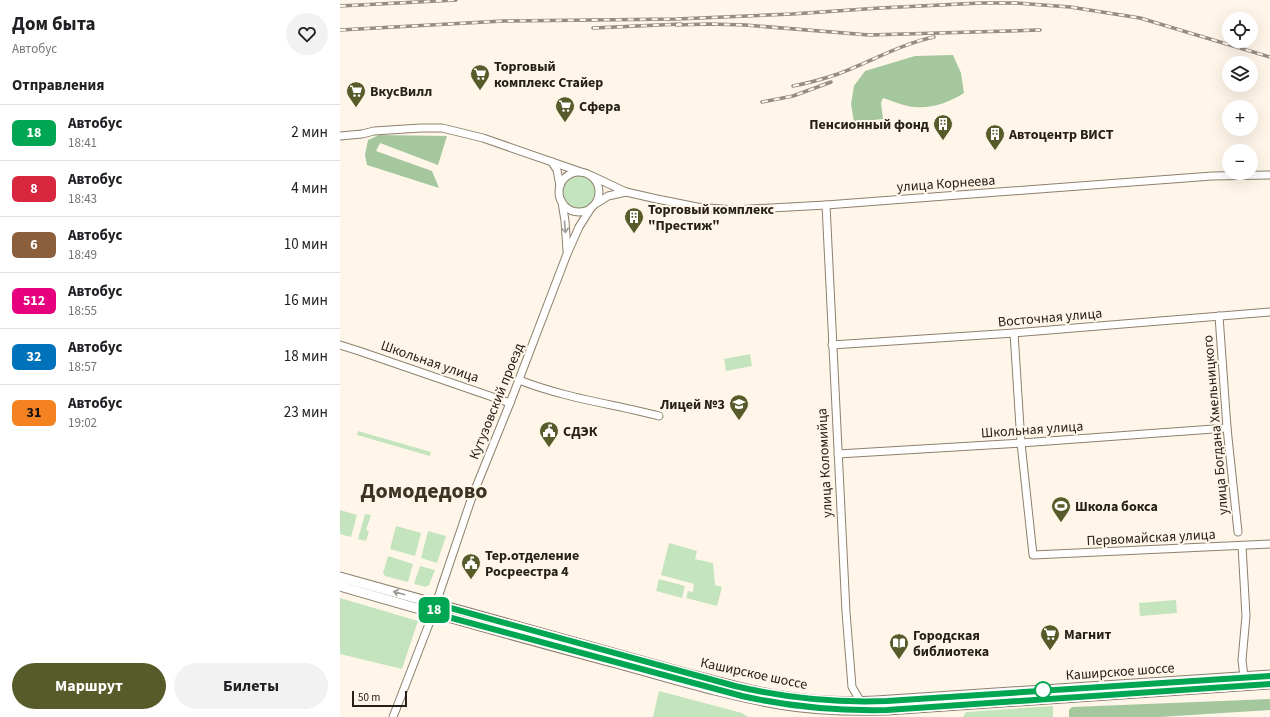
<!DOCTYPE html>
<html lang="ru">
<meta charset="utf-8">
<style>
:root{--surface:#fff;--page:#f2f2f2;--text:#202124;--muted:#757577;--line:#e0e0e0;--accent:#575b29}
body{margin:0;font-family:"Source Sans 3",sans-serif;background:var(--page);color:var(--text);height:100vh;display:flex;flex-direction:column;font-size:15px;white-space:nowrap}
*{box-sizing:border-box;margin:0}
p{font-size:13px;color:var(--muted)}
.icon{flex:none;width:22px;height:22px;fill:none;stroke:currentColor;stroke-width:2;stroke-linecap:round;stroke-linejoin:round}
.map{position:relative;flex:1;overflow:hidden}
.drawer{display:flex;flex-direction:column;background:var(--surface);width:340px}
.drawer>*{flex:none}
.badge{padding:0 8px;border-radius:6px;font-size:14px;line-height:26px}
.tools{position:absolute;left:882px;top:12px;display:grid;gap:8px}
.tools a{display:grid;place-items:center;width:36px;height:36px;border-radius:50%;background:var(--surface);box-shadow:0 4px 16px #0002;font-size:20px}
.scale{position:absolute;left:12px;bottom:10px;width:55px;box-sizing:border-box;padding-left:4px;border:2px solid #252018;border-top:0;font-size:11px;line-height:14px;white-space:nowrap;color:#252018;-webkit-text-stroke:3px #fff6e9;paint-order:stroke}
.map>.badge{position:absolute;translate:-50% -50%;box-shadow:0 0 0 2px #fff}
h2{padding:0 12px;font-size:15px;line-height:36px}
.round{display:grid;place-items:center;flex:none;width:42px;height:42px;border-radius:21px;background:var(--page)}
.summary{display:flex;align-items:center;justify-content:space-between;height:68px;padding:0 12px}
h1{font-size:19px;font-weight:700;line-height:30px}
.cta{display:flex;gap:8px;margin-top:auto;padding:8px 12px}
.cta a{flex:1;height:46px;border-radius:24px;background:var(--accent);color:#fff;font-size:16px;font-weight:700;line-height:46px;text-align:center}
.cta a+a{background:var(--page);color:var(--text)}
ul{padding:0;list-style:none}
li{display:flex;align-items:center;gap:12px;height:56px;padding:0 12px;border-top:1px solid var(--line)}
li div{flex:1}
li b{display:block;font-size:15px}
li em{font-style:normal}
li .badge{min-width:44px;font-weight:700;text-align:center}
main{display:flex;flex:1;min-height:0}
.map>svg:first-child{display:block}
.green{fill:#c3e4bc}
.forest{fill:#a5c79e}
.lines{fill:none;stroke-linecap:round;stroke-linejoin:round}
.minor-casing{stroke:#8d806d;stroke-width:9}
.major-casing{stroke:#8d806d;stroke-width:11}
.minor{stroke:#fff;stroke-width:7}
.major{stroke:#fff;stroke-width:9}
.rail-casing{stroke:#948d83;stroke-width:3.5}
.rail{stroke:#fff6e9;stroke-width:2;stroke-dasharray:6;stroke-linecap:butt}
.oneway{stroke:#9d9b97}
.line-casing{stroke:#fff;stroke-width:9}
.line{stroke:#00a651;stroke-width:6}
.stop-dot{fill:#fff;stroke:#00a651;stroke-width:2}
.labels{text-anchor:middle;stroke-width:4;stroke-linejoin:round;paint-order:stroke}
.poi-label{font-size:14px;font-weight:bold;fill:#252018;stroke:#fff6e9;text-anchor:start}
.street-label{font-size:14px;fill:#252018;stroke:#fff6e9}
.town-label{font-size:22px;font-weight:bold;fill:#3d3321;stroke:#fff6e9}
</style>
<main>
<section class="drawer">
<div class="summary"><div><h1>Дом быта</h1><p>Автобус</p></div><a class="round"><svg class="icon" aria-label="heart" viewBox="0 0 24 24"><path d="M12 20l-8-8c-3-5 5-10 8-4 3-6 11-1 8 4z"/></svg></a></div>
<h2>Отправления</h2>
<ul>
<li><span class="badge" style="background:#00a651;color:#fff">18</span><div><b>Автобус</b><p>18:41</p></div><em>2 мин</em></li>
<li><span class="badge" style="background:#d7263d;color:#fff">8</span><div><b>Автобус</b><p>18:43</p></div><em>4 мин</em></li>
<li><span class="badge" style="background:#8b5e3c;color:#fff">6</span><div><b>Автобус</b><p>18:49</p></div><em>10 мин</em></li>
<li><span class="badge" style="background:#e6007e;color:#fff">512</span><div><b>Автобус</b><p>18:55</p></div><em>16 мин</em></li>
<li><span class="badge" style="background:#0072bc;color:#fff">32</span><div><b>Автобус</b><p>18:57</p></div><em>18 мин</em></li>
<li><span class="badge" style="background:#f58220;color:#111">31</span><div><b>Автобус</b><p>19:02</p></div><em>23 мин</em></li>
</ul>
<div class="cta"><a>Маршрут</a><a>Билеты</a></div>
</section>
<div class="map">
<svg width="930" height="717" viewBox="0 0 930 717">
<rect width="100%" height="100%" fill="#fff6e9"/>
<g class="green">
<circle cx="239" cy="192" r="16"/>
<path d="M410,354l2,12 -26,5 -2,-12z"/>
<path d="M18,431l73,21 -1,4 -73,-21z"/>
<path d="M0,510l17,5 -6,22 -11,-3z"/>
<path d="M25,514l6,1 -5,15 3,1 -3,10 -8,-2z"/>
<path d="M56,526l25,7 -6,23 -25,-7z"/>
<path d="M88,531l18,5 -9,27 -16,-5z"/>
<path d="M329,543l28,8 -2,8 18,4 2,22 7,2 -5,19 -31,-8 2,-7 5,1 1,-8 -33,-9z"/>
<path d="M48,556l25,8 -5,18 -23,-6 -2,-3z"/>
<path d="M80,566l15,4 -6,15 -3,2 -12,-3z"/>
<path d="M319,579l26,7 -3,12 -26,-7z"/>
<path d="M0,598l78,23 -16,48 -62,-15z"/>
<path d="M836,600l1,13 -37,3 -1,-13z"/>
<path d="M319,691l83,22 6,4h-95z"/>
<path d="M713,706v11h-90l3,-5z"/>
</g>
<g class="forest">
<path d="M613,55l8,18 3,20c-14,9 -33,16 -50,14 -11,-1 -21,-6 -31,-9l-2,5 2,16 -29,3 -3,-18 3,-18 11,-15 50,-15z"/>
<path d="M39,135l68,1 -9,29 -58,-22 -4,8 56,20 7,17 -72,-23 -2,-10 3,-15z"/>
<path d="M930,699v11l-110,7h-91v-7l3,-3z"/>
</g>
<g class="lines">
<g class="minor-casing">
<g id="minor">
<path d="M0,136l22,-2 12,-3 47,-3h21l41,10 98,34"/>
<path d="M212,162l5,8 3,16"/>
<circle cx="239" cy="192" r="20"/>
<path d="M252,176l34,16 31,7 40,8 37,3 92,-5 386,-29 58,-1"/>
<path d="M222,202l3,19 2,30"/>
<path d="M257,203l11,-7 18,-4"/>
<path d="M486,205l20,407 6,75 9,15"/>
<path d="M879,316l8,112 11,104"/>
<path d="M674,333l7,110 12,112 237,-11"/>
<path d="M0,345l19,6 151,52"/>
<path d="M492,345l182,-12 256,-21"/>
<path d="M179,380c46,18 93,24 140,36"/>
<path d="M498,454l183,-11 206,-15"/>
<path d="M902,546l4,70 -4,44 2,17"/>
<path d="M53,717l36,-93 43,-127 38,-94 57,-149 12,-27 12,-19"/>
</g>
</g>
<g class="major-casing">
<g id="major">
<path d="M0,577l352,98c28,7 55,15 83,20 33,6 68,8 101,6l394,-26"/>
<path d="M0,586c89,26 179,51 268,75 57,15 113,33 171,43 35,6 72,7 108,6l383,-26"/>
</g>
</g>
<use href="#minor" class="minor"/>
<use href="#major" class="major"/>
<g class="rail-casing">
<g id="rail">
<path d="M0,6l116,-6"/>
<path d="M336,25l33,-1 36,1 124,10 171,-5"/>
<path d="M253,28l88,-4"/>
<path d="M0,30l163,-9 174,-2 115,-5 88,-6 101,-5h34l55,4 70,11 130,39"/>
<path d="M453,86c16,-3 30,-7 45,-12 32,-12 63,-30 96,-37"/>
<path d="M422,102l31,-6 38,-14"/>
</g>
</g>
<use href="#rail" class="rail"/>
</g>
<defs><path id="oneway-shaft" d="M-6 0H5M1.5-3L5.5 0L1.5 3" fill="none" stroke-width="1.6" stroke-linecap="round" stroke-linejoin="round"/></defs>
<g class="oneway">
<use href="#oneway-shaft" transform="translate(225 227) rotate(85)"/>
<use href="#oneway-shaft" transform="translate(59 593) rotate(-164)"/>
</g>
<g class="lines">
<g class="line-casing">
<path id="line" d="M930,676l-383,25c-52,2 -102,-3 -152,-15l-299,-82 -3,9 309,83c48,11 96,15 145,14l383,-26"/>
</g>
<use href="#line" class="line"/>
</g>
<defs>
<g id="supermarket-pin" transform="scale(1)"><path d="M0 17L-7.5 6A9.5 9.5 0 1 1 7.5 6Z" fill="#575b29" stroke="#fff6e9"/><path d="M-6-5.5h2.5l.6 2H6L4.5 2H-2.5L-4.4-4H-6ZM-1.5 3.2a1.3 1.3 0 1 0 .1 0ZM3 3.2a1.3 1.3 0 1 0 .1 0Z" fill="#fff"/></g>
<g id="building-pin" transform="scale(1)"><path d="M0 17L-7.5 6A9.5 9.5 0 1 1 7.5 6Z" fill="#575b29" stroke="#fff6e9"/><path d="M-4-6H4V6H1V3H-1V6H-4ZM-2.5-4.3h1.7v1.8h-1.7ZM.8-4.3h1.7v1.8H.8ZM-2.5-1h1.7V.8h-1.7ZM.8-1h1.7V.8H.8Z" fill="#fff"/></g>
<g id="school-pin" transform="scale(1)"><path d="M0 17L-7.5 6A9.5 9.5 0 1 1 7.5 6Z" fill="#575b29" stroke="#fff6e9"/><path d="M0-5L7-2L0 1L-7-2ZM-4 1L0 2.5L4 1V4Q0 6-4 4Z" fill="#fff"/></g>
<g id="civic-pin" transform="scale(1)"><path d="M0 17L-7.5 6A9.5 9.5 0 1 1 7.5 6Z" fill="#575b29" stroke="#fff6e9"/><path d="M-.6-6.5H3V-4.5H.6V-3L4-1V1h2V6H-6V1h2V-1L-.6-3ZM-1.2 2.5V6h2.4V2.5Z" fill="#fff"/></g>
<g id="stadium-pin" transform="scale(1)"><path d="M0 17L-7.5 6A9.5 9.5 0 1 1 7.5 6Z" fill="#575b29" stroke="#fff6e9"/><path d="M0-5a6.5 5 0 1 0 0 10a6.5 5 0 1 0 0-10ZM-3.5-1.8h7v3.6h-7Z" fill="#fff"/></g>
<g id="library-pin" transform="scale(1)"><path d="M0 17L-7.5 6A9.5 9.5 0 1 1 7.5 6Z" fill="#575b29" stroke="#fff6e9"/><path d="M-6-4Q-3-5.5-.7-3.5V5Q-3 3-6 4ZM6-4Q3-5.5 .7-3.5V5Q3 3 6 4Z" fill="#fff"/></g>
</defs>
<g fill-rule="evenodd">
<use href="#supermarket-pin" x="140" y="74"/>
<use href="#supermarket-pin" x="16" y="91"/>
<use href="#supermarket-pin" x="225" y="106"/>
<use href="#building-pin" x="603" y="124"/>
<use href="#building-pin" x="655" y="134"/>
<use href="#building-pin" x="294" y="217"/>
<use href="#school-pin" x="399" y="404"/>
<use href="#civic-pin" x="209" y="431"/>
<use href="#stadium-pin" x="721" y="506"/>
<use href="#civic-pin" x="131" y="563"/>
<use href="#supermarket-pin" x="710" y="634"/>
<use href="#library-pin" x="559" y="643"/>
</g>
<circle class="stop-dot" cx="703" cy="690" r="8"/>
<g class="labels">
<g class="poi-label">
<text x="154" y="71">Торговый<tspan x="154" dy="16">комплекс Стайер</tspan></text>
<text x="30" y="96">ВкусВилл</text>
<text x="239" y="111">Сфера</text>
<text x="589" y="129" text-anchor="end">Пенсионный фонд</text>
<text x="669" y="139">Автоцентр ВИСТ</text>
<text x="308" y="214">Торговый комплекс<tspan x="308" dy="16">"Престиж"</tspan></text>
<text x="385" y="409" text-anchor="end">Лицей №3</text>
<text x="223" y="436">СДЭК</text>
<text x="735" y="511">Школа бокса</text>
<text x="145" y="560">Тер.отделение<tspan x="145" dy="16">Росреестра 4</tspan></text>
<text x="724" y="639">Магнит</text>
<text x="573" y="640">Городская<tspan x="573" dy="16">библиотека</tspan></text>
</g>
<g class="street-label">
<text transform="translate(606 183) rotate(-4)" y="5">улица Корнеева</text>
<text transform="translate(710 317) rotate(-5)" y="5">Восточная улица</text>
<text transform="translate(90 361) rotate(19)" y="5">Школьная улица</text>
<text transform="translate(156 401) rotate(-68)" y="5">Кутузовский проезд</text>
<text transform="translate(875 425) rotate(-95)" y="5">улица Богдана Хмельницкого</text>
<text transform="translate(692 429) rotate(-4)" y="5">Школьная улица</text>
<text transform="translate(484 463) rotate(-93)" y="5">улица Коломийца</text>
<text transform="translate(811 537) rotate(-3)" y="5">Первомайская улица</text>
<text transform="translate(780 671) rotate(-4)" y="5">Каширское шоссе</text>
<text transform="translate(414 673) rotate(12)" y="5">Каширское шоссе</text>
</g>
<g class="town-label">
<text x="84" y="498">Домодедово</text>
</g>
</g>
</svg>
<div class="tools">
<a><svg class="icon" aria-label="locate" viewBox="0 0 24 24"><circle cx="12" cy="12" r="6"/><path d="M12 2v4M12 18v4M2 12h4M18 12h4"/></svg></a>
<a><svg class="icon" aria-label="layers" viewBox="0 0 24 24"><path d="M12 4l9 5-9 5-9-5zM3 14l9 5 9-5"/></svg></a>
<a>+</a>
<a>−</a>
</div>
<div class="scale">50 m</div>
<b class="badge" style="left:94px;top:610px;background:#00a651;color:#fff">18</b>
</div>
</main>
